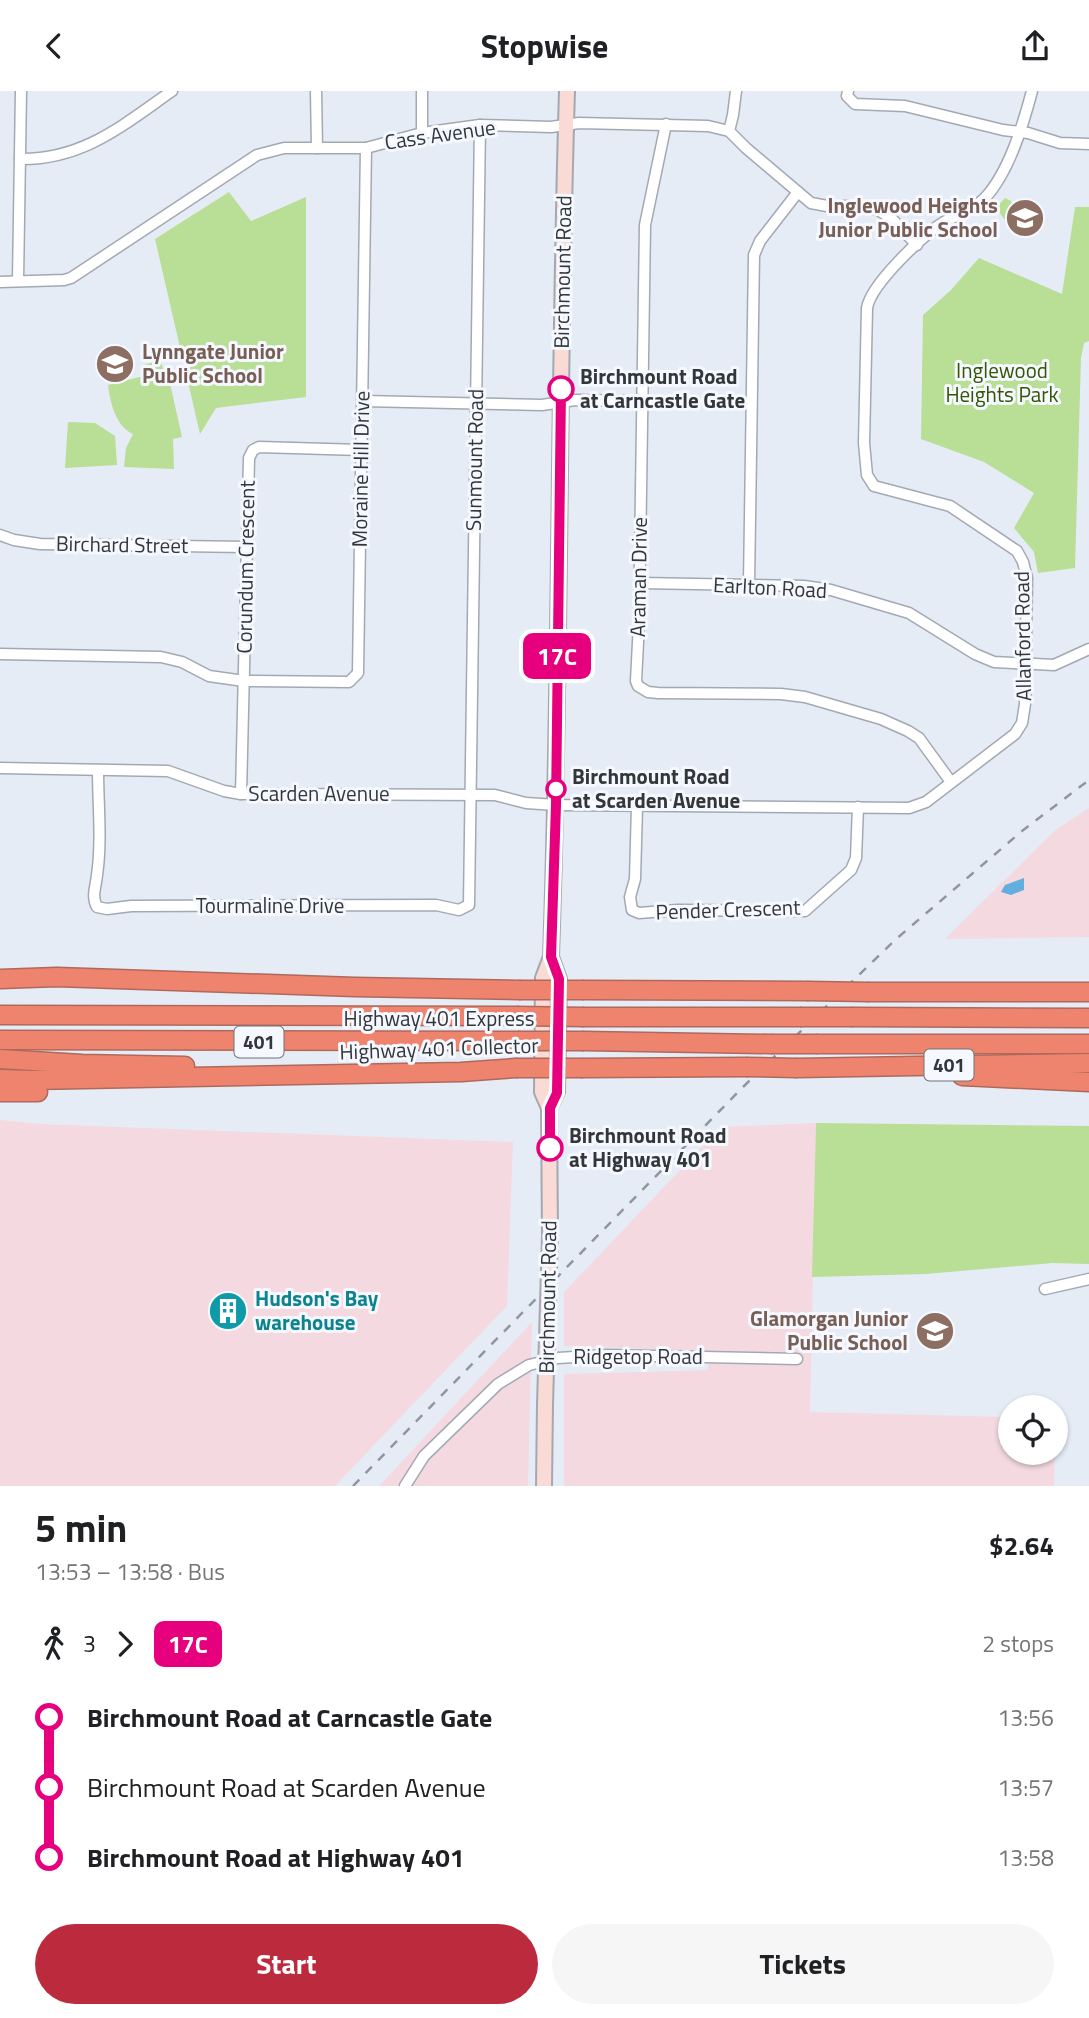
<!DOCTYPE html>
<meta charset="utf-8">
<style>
:root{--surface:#fff;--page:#f6f6f6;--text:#202124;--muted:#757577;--accent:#bc2b3d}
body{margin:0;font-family:"Titillium Web",sans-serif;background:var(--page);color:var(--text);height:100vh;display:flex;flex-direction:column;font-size:26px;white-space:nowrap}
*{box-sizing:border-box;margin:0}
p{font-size:23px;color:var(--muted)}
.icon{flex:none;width:38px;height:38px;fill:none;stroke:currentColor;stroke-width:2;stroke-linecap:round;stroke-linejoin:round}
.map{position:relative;height:1395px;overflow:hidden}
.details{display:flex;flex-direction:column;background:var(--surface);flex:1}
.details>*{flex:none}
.badge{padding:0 14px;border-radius:10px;font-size:24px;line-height:46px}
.tools{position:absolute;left:998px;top:1304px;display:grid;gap:14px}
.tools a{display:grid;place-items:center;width:70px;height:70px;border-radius:50%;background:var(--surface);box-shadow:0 2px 5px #0004;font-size:35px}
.map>.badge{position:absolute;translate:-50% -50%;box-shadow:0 0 0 4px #fff}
.legs{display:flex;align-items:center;gap:10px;height:77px;padding:0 35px;font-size:23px}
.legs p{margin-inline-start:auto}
.summary{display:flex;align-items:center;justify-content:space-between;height:119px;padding:0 35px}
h1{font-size:38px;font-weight:700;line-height:52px}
.cta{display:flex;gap:14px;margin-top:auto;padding:14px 35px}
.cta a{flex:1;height:80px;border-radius:42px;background:var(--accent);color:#fff;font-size:28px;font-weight:700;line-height:80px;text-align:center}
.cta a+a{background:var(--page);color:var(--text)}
ul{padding:0 35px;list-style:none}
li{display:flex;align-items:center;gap:24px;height:70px;font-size:26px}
li i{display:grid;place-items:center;width:10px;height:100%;margin:0 9px;background:currentColor}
li i::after{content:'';width:18px;height:18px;margin:-9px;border:5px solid;border-radius:50%;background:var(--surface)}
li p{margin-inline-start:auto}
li:first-child i{background:linear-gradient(#0000 50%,currentColor 0)}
li:last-child i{background:linear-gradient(currentColor 50%,#0000 0)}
header{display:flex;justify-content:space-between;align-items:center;height:91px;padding:0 35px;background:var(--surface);font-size:32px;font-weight:700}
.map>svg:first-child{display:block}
.industrial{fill:#f4dae0}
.green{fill:#b9de96}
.water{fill:#61aedf}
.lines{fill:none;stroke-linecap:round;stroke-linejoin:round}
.minor-casing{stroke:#a3a9b3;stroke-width:13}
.secondary-casing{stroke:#a3a9b3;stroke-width:18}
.motorway-casing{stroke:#ae695c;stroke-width:21}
.minor{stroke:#fff;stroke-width:10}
.secondary{stroke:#fadad4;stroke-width:14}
.motorway{stroke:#ef846e;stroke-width:18}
.rail{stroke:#91969d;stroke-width:2.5;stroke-dasharray:9 9;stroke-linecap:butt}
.secondary-bridge-casing{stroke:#a3a9b3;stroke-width:18;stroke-linecap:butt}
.motorway-bridge-casing{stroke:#ae695c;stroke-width:21;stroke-linecap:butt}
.secondary-bridge{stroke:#fadad4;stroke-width:14}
.motorway-bridge{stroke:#ef846e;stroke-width:18}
.line-1-casing{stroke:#fff;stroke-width:16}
.line-1{stroke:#e6007e;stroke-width:10}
.stop-1-dot{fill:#fff;stroke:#e6007e;stroke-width:3.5}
.labels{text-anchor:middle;stroke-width:6;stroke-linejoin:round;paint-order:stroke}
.shield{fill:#f5f9ff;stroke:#6e7175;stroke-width:2}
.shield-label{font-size:19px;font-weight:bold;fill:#34373a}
.street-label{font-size:21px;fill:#34373a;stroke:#f5f9ff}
.education-label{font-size:21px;font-weight:bold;fill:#785e54;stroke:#f5f9ff;text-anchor:end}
.park-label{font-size:21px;fill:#355504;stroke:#f5f9ff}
.stop-label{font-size:21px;font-weight:bold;fill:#34373a;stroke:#f5f9ff;text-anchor:start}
.culture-label{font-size:21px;font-weight:bold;fill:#0d838f;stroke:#f5f9ff;text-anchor:start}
</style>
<header><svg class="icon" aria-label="back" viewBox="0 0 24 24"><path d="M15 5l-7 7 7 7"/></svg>Stopwise<svg class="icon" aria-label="share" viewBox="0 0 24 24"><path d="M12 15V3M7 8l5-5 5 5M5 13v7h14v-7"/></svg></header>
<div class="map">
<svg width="1089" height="1395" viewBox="0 0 1089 1395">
<rect width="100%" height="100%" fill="#e6ecf6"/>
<g class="industrial">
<path d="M1089,717v129l-144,2 109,-108z"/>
<path d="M0,1029l41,4 472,18 -6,164 -172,180h-335z"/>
<path d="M816,1032l-6,289 200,5v36h45l-1,33h-490v-112l144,-4 1,-19 -145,-5v-54l157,-165z"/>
<path d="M532,1231l-4,164h-149z"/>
</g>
<g class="green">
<path d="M229,101l22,29 55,-24v200l-90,11 -16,26 -45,-195z"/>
<path d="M1005,107l6,3 4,13 -4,4 -6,2 -9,-12z"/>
<path d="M1075,116h14v134l-5,2 -3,15 -6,210 -37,5 -4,-21 -20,-24 20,-35 -50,-31 -63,-23 2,-124 28,-25 28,-32 83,36z"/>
<path d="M160,269l4,11 3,-1 15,67 -9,2 1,30 -50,-2 2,-19 7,-14c-17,-7 -23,-32 -25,-49l35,-9 -2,-10z"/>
<path d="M68,331l27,1 20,13 2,29 -52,3z"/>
<path d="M816,1032l273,3v138l-37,-1 -126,11 -114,3z"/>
</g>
<path class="water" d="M1024,787v12l-13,5 -10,-3 4,-7z"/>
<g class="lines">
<g class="minor-casing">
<g id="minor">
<path d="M316,0l1,57"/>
<path d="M422,0v42"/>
<path d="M848,0l-1,5 8,8 50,2 98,24 25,3 32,10 29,1"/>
<path d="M666,33l-21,101 -6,398 -3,58 2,5 10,6 10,1 123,1 24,3 76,22 27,12 11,7 32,44"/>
<path d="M729,40l4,-16 3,-24"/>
<path d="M20,68c63,1 103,-34 152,-68"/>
<path d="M18,190l3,-190"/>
<path d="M0,191l64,-2 7,-2 186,-123 27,-7h82l56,-15 58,-8 71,2 28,-4 129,3 21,5 17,17 65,55 16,3h35l16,4 13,8 26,27"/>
<path d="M363,310l179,4 33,-5 66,1"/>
<path d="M0,444l14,5 26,4 206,3"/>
<path d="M640,492l164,3 27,4 78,23 66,41 19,8 60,3 35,-16"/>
<path d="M749,493l5,-329 6,-14 38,-49"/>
<path d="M0,563l161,3 21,5 27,14 35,5 105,1 9,-9 8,-525"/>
<path d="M0,677l168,3 56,20 17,3 254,1 31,8 30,2 353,3 17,-6 89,-68 7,-11 3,-19 2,-126 -4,-16 -6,-11 -67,-45 -76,-20 -7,-11 -3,-32 3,-135c4,-24 56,-73 77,-86 14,-8 30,-12 41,-24 24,-26 38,-73 47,-107"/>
<path d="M98,679c0,34 4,71 -1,105 -1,12 -6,21 0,32l10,2 24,-3 305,-1 23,5 10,-5 11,-780"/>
<path d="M241,703l8,-336 4,-8 6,-3 102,3"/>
<path d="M637,715l-2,73 -5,18 2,13 7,3 39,-3 127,1 46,-41 5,-12 2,-51"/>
<path d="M1045,1198l44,-10"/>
<path d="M405,1395l19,-30 74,-72 31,-19 29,-7 49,-3 190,4"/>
</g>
</g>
<g class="secondary-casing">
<g id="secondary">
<path d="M549,1017l8,-16 2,-113 -8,-22"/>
<path d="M550,1145l-1,-128 -7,-16 1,-114 8,-21c10,-288 7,-577 16,-866"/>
<path d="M544,1395l1,-82"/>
</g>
</g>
<g class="motorway-casing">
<g id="motorway">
<path d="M0,888l57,-2 298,10 164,3"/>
<path d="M584,899l223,1"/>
<path d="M869,901h220"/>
<path d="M0,924l517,1"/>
<path d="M584,926h216"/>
<path d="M853,926l236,1"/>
<path d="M0,949l518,1"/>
<path d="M584,950l187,3"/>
<path d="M818,953h271"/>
<path d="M0,968l82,5 103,2"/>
<path d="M583,977l163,-1"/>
<path d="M797,977l292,-5"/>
<path d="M962,985l127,6"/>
<path d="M0,988l31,1 430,-8 55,-4"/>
<path d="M0,1001h38"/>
</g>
</g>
<use href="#minor" class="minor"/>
<use href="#secondary" class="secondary"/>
<use href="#motorway" class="motorway"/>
<path class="rail" d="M353,1395l389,-398 153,-148 127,-109 67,-51"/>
<g class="secondary-bridge-casing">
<path id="secondary-bridge" d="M545,1313l5,-168"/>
</g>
<g class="motorway-bridge-casing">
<g id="motorway-bridge">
<path d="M519,899h65"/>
<path d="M807,900l62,1"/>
<path d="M517,925l67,1"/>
<path d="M800,926h53"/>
<path d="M518,950h66"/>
<path d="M771,953h47"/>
<path d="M746,976l51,1"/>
<path d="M516,977h67"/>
</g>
</g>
<use href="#secondary-bridge" class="secondary-bridge"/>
<use href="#motorway-bridge" class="motorway-bridge"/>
</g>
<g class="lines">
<g class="line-1-casing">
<path id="line-1" d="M550,1057v-40l7,-15 2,-114 -8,-22 5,-152 5,-416"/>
</g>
<use href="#line-1" class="line-1"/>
</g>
<defs>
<g id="school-disc" transform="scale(2.0125)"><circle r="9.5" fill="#8d6e63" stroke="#f5f9ff"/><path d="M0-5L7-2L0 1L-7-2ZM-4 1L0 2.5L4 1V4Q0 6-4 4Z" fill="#fff"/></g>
<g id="building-disc" transform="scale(2.0125)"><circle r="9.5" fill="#0f9aa8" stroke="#f5f9ff"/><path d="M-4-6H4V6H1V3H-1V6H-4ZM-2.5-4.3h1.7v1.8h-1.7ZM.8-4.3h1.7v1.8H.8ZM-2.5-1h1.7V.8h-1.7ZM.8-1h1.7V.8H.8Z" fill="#fff"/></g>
</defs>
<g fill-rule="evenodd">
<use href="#school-disc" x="1025" y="127"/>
<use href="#school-disc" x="115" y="273"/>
<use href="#building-disc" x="228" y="1220"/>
<use href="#school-disc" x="935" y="1240"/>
</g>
<g class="stop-1-dot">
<circle cx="561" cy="298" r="12"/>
<circle cx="556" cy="698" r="9"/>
<circle cx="550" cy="1057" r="12"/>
</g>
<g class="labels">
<g class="shield">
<rect x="234.5" y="935.5" width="49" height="31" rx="5"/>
<rect x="924.5" y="958.5" width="49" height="31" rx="5"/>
</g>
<g class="shield-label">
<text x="259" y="958">401</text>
<text x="949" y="981">401</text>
</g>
<g class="street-label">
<text transform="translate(440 44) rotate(-8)" y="7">Cass Avenue</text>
<text transform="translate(563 181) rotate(-89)" y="7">Birchmount Road</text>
<text transform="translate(475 369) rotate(-89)" y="7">Sunmount Road</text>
<text transform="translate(361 378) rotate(-89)" y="7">Moraine Hill Drive</text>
<text transform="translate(122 454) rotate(1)" y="7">Birchard Street</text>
<text transform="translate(246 476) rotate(-89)" y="7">Corundum Crescent</text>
<text transform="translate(639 486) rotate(-89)" y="7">Araman Drive</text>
<text transform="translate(770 497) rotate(3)" y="7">Earlton Road</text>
<text transform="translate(1023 545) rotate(-91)" y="7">Allanford Road</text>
<text x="319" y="710">Scarden Avenue</text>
<text x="270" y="822">Tourmaline Drive</text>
<text transform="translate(728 819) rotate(-2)" y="7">Pender Crescent</text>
<text x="439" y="935">Highway 401 Express</text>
<text transform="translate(439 958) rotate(-2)" y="7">Highway 401 Collector</text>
<text transform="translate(548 1206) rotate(-89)" y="7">Birchmount Road</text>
<text x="638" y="1273">Ridgetop Road</text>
</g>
<g class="education-label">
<text x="998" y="122">Inglewood Heights<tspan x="998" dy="24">Junior Public School</tspan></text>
<text x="142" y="268" text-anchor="start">Lynngate Junior<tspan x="142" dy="24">Public School</tspan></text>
<text x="908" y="1235">Glamorgan Junior<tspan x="908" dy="24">Public School</tspan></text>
</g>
<g class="park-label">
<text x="1002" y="287">Inglewood<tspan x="1002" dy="24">Heights Park</tspan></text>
</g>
<g class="stop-label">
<text x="580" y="293">Birchmount Road<tspan x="580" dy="24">at Carncastle Gate</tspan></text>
<text x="572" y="693">Birchmount Road<tspan x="572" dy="24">at Scarden Avenue</tspan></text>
<text x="569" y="1052">Birchmount Road<tspan x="569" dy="24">at Highway 401</tspan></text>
</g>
<g class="culture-label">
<text x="255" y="1215">Hudson's Bay<tspan x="255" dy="24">warehouse</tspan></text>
</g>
</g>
</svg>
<div class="tools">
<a><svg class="icon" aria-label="locate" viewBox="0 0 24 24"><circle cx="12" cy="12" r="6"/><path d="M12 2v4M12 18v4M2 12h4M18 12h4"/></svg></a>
</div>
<b class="badge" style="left:557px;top:565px;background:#e6007e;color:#fff">17C</b>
</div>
<section class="details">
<div class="summary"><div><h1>5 min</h1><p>13:53 – 13:58 · Bus</p></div><b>$2.64</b></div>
<div class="legs"><svg class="icon" aria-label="walk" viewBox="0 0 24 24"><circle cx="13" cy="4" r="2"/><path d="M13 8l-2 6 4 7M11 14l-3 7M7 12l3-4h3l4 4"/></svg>3<svg class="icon" aria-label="forward" viewBox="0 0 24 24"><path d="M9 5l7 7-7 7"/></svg><b class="badge" style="background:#e6007e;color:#fff">17C</b><p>2 stops</p></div>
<ul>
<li><i style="color:#e6007e"></i><b>Birchmount Road at Carncastle Gate</b><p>13:56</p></li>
<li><i style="color:#e6007e"></i><span>Birchmount Road at Scarden Avenue</span><p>13:57</p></li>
<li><i style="color:#e6007e"></i><b>Birchmount Road at Highway 401</b><p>13:58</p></li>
</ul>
<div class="cta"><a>Start</a><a>Tickets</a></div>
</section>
